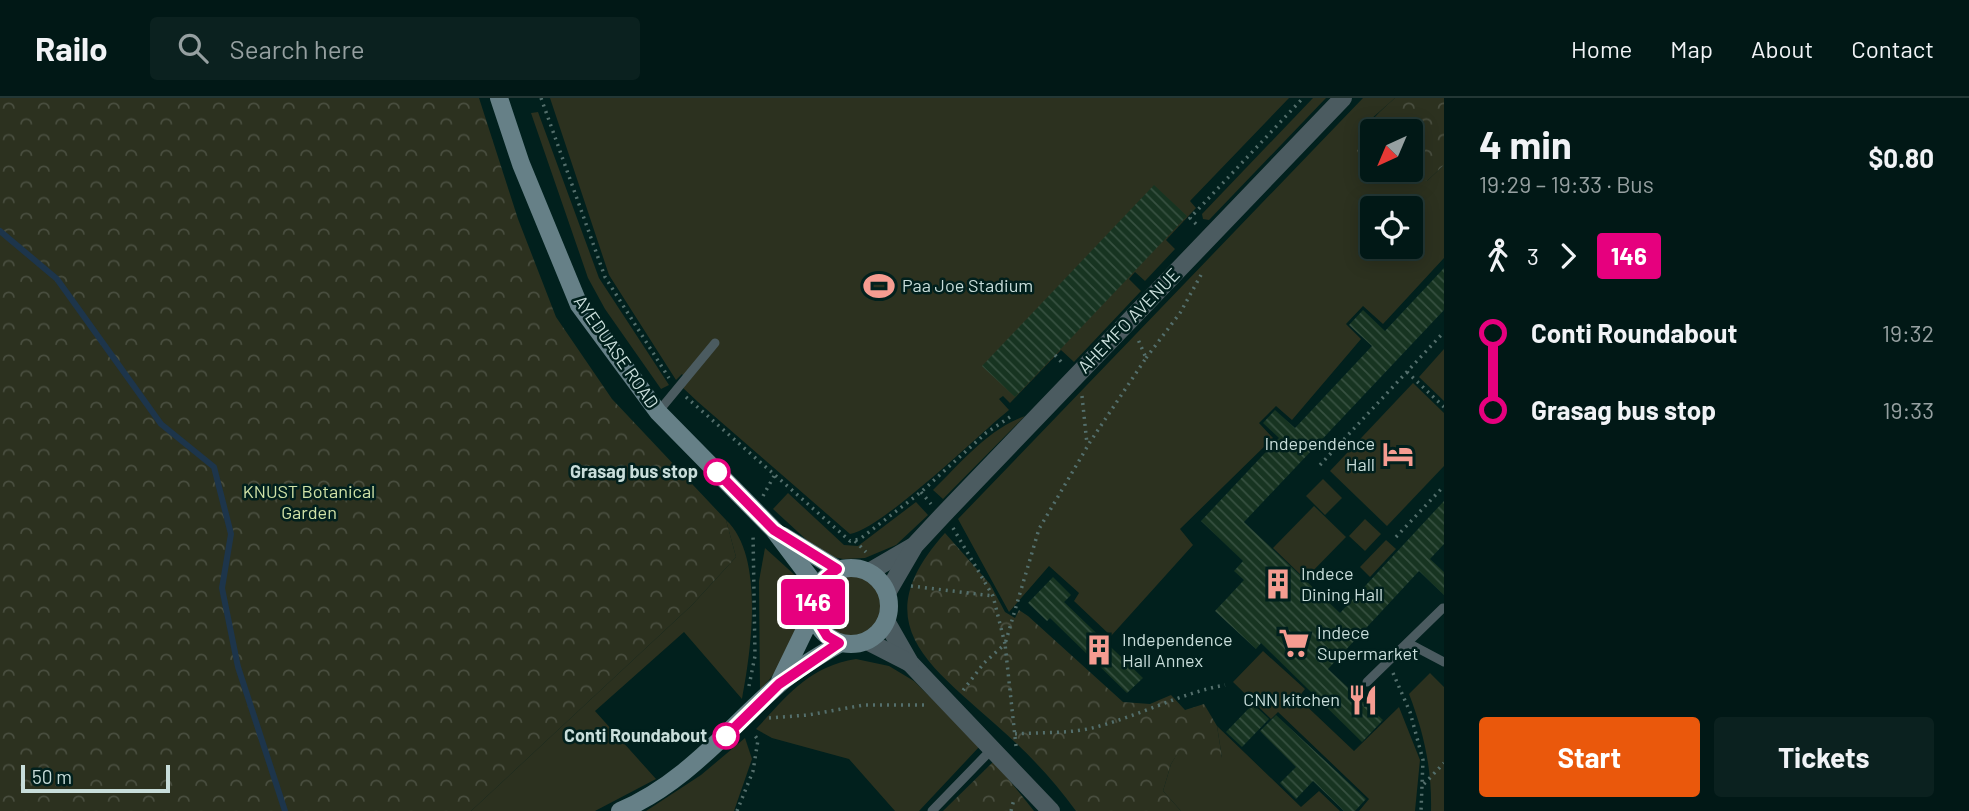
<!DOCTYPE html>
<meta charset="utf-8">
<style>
:root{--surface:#011816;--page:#0b211f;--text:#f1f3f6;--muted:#96a0a1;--line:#233735;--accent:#ea580c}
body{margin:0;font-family:Barlow,sans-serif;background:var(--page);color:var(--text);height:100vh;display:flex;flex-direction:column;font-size:26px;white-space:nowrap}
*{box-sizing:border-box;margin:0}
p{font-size:23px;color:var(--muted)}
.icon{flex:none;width:38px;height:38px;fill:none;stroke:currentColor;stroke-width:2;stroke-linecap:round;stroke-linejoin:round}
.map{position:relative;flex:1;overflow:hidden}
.side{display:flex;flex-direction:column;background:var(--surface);width:525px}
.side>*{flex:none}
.badge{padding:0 14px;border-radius:5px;font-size:24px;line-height:46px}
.needle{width:46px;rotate:224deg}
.tools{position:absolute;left:1360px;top:21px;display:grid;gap:14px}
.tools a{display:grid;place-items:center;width:63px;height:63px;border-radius:7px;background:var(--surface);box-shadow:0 4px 18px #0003,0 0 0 2px var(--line);font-size:35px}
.scale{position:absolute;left:21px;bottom:18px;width:149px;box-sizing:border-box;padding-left:7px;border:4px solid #c8ddda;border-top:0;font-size:19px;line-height:24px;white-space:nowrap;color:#c8ddda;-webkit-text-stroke:5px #01201d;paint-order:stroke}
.map>.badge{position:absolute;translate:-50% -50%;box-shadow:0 0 0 4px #fff}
.legs{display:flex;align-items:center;gap:10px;height:77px;padding:0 35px;font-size:23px}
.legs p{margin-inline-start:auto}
.headline{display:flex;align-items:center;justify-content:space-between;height:119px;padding:0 35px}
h1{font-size:38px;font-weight:700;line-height:52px}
.primary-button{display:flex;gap:14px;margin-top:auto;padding:14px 35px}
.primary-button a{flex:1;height:80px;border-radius:7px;background:var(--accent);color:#fff;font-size:28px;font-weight:700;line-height:80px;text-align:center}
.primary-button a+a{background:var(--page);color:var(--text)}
ul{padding:0 35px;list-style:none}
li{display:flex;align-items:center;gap:24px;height:77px;font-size:26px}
li i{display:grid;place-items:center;width:10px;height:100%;margin:0 9px;background:currentColor}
li i::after{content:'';width:18px;height:18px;margin:-9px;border:5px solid;border-radius:50%;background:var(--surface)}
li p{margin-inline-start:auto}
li:first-child i{background:linear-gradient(#0000 50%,currentColor 0)}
li:last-child i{background:linear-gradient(currentColor 50%,#0000 0)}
header{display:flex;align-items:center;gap:42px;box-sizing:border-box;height:98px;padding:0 35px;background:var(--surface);border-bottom:2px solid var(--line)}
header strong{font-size:33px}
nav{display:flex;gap:38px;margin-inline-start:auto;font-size:24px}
.search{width:490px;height:63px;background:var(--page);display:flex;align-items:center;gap:18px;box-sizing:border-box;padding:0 24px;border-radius:7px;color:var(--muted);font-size:26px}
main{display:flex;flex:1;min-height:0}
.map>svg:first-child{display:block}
.green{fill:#2c311f;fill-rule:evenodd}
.forest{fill:url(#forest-crowns);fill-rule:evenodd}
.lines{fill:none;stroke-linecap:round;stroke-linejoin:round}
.stream{stroke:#1d354b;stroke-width:6}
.building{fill:url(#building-back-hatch)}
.path{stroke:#546f6c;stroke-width:3.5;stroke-dasharray:2 5;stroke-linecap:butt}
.lane{stroke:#4b5b60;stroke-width:9}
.street{stroke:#4b5b60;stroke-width:18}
.secondary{stroke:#668087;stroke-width:18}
.line-1-casing{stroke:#fff;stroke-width:16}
.line-1{stroke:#e6007e;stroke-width:10}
.stop-1-dot{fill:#fff;stroke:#e6007e;stroke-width:3.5}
.labels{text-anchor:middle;stroke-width:5;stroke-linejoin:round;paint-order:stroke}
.poi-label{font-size:18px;fill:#c8ddda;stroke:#01201d;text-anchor:start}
.street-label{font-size:18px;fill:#c8ddda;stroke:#01201d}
.stop-label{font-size:18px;font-weight:bold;fill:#c8ddda;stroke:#01201d;text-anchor:end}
.park-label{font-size:18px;fill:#d0e2a7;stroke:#01201d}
</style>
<header>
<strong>Railo</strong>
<div class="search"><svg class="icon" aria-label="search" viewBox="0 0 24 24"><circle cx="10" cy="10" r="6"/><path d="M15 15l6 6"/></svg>Search here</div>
<nav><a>Home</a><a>Map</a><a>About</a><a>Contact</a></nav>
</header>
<main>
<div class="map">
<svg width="1444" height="713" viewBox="0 0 1444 713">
<defs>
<pattern id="forest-crowns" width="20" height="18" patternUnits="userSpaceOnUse" patternTransform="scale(1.75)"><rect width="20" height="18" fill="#2c311f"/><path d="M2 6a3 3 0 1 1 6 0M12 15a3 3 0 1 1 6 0" fill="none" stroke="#494e3f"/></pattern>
<pattern id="building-back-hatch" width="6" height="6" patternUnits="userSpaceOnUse" patternTransform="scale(1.75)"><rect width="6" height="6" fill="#173421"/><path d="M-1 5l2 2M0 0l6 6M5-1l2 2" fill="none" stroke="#375141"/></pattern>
</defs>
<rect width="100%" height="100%" fill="#01201d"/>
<g class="green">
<path d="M550,0h739l-99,103 6,7 -30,32 9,9 -30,32 -10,-9 -6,7 12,12 -67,71 -13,-12 -51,53 -7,-7 -4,3 10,11c-31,25 -127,119 -159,124l-152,-132 -16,-15 5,-6 -5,-7 -6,6 -67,-105z"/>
<path d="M1313,0h13l-117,122 -6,-1 -1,-5z"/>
<path d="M1363,0h32l-25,22 -12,44 30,16 39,1 17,-16v93l-61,66 -20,-18 -17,18 15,15 -69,81 -16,-14 -17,17 14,15 -93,91 13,16 -82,91 -37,-35 5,-8 -30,-27 -40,46 -51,-93zM1372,110h38v39h-38z"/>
<path d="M538,14l61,166 70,107 -8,4 -56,-80 -17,-31 -57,-165z"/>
<path d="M1444,251v52l-25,-24z"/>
<path d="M1413,285l31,30v53l-57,60 -57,-55z"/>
<path d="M1025,318l-82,83 -10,-9c29,-28 54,-60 92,-74z"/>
<path d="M1323,381l19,19 -17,17 -19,-19z"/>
<path d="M788,395l56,52 14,1 58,-44 12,13 -32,30 -31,13 -22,1 -20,-4 -50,-46z"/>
<path d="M1314,408l32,31 -41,42 -32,-31z"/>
<path d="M1365,421l16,15 -16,17 -16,-15z"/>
<path d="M726,422c39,36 25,131 16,179l-58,-67 -89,79 61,68 -61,32h-124l221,-206 44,-48z"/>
<path d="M1386,442l10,9 -26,28 -10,-10z"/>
<path d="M765,450l32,29c12,49 -7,78 -37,114l-1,-110z"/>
<circle cx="851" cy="508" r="30"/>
<path d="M1263,553l42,38 -7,9 56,53 45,-44 21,53 -5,51h-56l10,-12 -91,-87 -7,7 -38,-37z"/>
<path d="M856,561l33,7 25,15 66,65 -61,65h-24l-46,-52 -77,-21 -16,-9c32,-34 52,-62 100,-70z"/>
<path d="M1430,575l14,14v124h-13c1,-42 -7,-78 -22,-117z"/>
<path d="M1217,628l84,81 18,-16 21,20h-159l-18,-20 8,-27 9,-15 42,9z"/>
<path d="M745,640l7,21 -18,52h-88l55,-36z"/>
</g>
<g class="forest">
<path d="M0,0h479l39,121 38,98 56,82 114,121 10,37 -44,48 -221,206h-471z"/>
<path d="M1395,0h49v67l-17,16 -39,-1 -30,-15c-7,-29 18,-50 37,-67zM1410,33v39h-38v-39z"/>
<path d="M945,435l45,51 15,28 10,6 4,-8 9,6 95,86 27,2 21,-9 14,15 19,-6 13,22 5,32 -29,2 -13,-10 -9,14 -8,27 18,20h-105c-24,-33 -50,-60 -81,-87 -68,-61 -130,-102 -50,-191z"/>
<path d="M994,663l40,50h-91z"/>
</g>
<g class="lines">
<path class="stream" d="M0,133l57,48 104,145 53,43 17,67 -9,54 16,79 47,144"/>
</g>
<g class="building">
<path d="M1154,87l33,31 -172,181 -33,-31z"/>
<path d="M1444,170v42l-200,212 96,91 104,-112v43l-14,15 14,13v23l-25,-24 -91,98 55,51 -21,22 -101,-99 -5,6 -41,-38 29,-31 -10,-9 9,-10 -42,-40 78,-83 -16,-15 12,-13 20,18 77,-82 -23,-21 14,-15 22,21z"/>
<path d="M1053,479l18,18 -7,7 79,76 -16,15 -77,-75 -3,3 -19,-18z"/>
<path d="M1253,606l16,15 -27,28 -16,-15z"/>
<path d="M1276,617l90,84 -11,12h-11l-31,-30 -17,18 -16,-16 16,-16 -36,-36z"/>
</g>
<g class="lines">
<g class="path">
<path d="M541,0l64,179 64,101"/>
<path d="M1196,126l-6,-6 113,-120"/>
<path d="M1055,257l9,10"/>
<path d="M1146,260l34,-45 21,-38"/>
<path d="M1407,274l37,35"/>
<path d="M1082,298l5,48"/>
<path d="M686,299l164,144 10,-2 61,-47 65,-59 24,-16"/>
<path d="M1320,367l124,-133"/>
<path d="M921,394l10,12"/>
<path d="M763,398l11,-20"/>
<path d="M953,430l40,68 12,48 -21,19 -23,30"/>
<path d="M1396,439l48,-51"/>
<path d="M855,443l11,11"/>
<path d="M911,488l82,10"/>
<path d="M1393,575l17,39 13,48 -2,51"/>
<path d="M749,588l6,-30 -2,-123"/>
<path d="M769,620l39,-3 56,-10h60"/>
<path d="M1015,636c26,-2 56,0 81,-7 45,-12 85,-34 129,-42"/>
<path d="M1016,648l-11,-102 34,-115 51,-87 56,-84 -9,-21"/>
<path d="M1424,686l20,-21"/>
<path d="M737,713l16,-40 5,-31 -4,-6"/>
<path d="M1011,713l3,-12"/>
</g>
<g class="lane">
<path d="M658,314l57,-69"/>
<path d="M1408,545l36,19"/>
<path d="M1367,584l76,-74"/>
<path d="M932,713l60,-62"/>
</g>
<g class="street">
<path d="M869,474l43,-25"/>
<path d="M887,495l28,-48 27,-29 401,-418"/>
<path d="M886,523l24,42 141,148"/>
<path d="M867,543l43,22"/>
</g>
<g class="secondary">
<path d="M499,0l22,66 58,141 79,107 116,118 43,57"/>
<path d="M783,438l54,33"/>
<circle cx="851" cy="508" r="38"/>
<path d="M780,583l33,-68"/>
<path d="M620,713c64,-27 107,-81 157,-125 18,-17 42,-30 63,-43"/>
</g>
</g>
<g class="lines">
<g class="line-1-casing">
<path id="line-1" d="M717,374l57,58 63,39c-18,11 -25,23 -24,44l14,23 12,7 -60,41 -53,52"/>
</g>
<use href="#line-1" class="line-1"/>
</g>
<defs>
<g id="stadium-bare" transform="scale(2.415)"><path d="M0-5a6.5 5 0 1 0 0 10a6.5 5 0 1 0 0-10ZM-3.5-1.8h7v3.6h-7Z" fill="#f59c91" stroke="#01201d" stroke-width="2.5" paint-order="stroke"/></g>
<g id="hotel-bare" transform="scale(2.415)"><path d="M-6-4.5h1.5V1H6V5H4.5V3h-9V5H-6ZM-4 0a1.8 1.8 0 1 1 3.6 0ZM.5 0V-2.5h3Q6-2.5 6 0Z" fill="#f59c91" stroke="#01201d" stroke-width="2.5" paint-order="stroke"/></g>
<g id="building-bare" transform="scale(2.415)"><path d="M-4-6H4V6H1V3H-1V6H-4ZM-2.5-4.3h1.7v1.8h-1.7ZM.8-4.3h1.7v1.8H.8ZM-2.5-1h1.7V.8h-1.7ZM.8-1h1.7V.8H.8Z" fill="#f59c91" stroke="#01201d" stroke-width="2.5" paint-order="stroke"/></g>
<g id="supermarket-bare" transform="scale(2.415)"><path d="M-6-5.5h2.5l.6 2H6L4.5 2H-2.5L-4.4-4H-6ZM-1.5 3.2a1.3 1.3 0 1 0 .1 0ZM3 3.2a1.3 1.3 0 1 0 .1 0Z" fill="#f59c91" stroke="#01201d" stroke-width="2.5" paint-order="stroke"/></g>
<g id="restaurant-bare" transform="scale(2.415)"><path d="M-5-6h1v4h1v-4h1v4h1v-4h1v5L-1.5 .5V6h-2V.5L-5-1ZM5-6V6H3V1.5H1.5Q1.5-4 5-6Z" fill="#f59c91" stroke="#01201d" stroke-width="2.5" paint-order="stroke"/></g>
</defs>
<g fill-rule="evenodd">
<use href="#stadium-bare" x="879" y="188"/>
<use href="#hotel-bare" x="1398" y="356"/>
<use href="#building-bare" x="1278" y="486"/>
<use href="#supermarket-bare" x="1294" y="545"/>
<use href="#building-bare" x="1099" y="552"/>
<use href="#restaurant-bare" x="1363" y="602"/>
</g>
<g class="stop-1-dot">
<circle cx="717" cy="374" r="12"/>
<circle cx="726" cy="638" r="12"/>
</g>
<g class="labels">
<g class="poi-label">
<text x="902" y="194">Paa Joe Stadium</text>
<text x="1375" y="352" text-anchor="end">Independence<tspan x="1375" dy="21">Hall</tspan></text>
<text x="1301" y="482">Indece<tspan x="1301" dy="21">Dining Hall</tspan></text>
<text x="1317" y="541">Indece<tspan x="1317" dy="21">Supermarket</tspan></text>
<text x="1122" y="548">Independence<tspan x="1122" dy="21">Hall Annex</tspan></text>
<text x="1340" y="608" text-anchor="end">CNN kitchen</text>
</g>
<g class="street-label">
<text transform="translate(1129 223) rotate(-46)" y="6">AHEMFO AVENUE</text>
<text transform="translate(616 254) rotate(55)" y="6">AYEDUASE ROAD</text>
</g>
<g class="stop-label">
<text x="698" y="380">Grasag bus stop</text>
<text x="707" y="644">Conti Roundabout</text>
</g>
<g class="park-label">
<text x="309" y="400">KNUST Botanical<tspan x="309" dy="21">Garden</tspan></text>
</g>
</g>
</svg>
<div class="tools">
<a><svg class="needle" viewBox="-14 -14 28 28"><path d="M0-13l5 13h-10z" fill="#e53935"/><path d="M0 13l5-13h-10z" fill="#96a0a1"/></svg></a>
<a><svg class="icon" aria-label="locate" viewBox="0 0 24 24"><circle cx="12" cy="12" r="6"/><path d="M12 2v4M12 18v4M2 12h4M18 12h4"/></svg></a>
</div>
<div class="scale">50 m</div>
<b class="badge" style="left:813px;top:504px;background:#e6007e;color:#fff">146</b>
</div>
<section class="side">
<div class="headline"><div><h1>4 min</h1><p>19:29 – 19:33 · Bus</p></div><b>$0.80</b></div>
<div class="legs"><svg class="icon" aria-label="walk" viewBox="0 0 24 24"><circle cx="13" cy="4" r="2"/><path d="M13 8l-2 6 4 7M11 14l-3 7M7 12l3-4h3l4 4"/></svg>3<svg class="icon" aria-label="forward" viewBox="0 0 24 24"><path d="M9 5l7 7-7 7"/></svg><b class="badge" style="background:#e6007e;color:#fff">146</b></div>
<ul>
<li><i style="color:#e6007e"></i><b>Conti Roundabout</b><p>19:32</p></li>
<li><i style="color:#e6007e"></i><b>Grasag bus stop</b><p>19:33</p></li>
</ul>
<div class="primary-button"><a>Start</a><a>Tickets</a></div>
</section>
</main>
